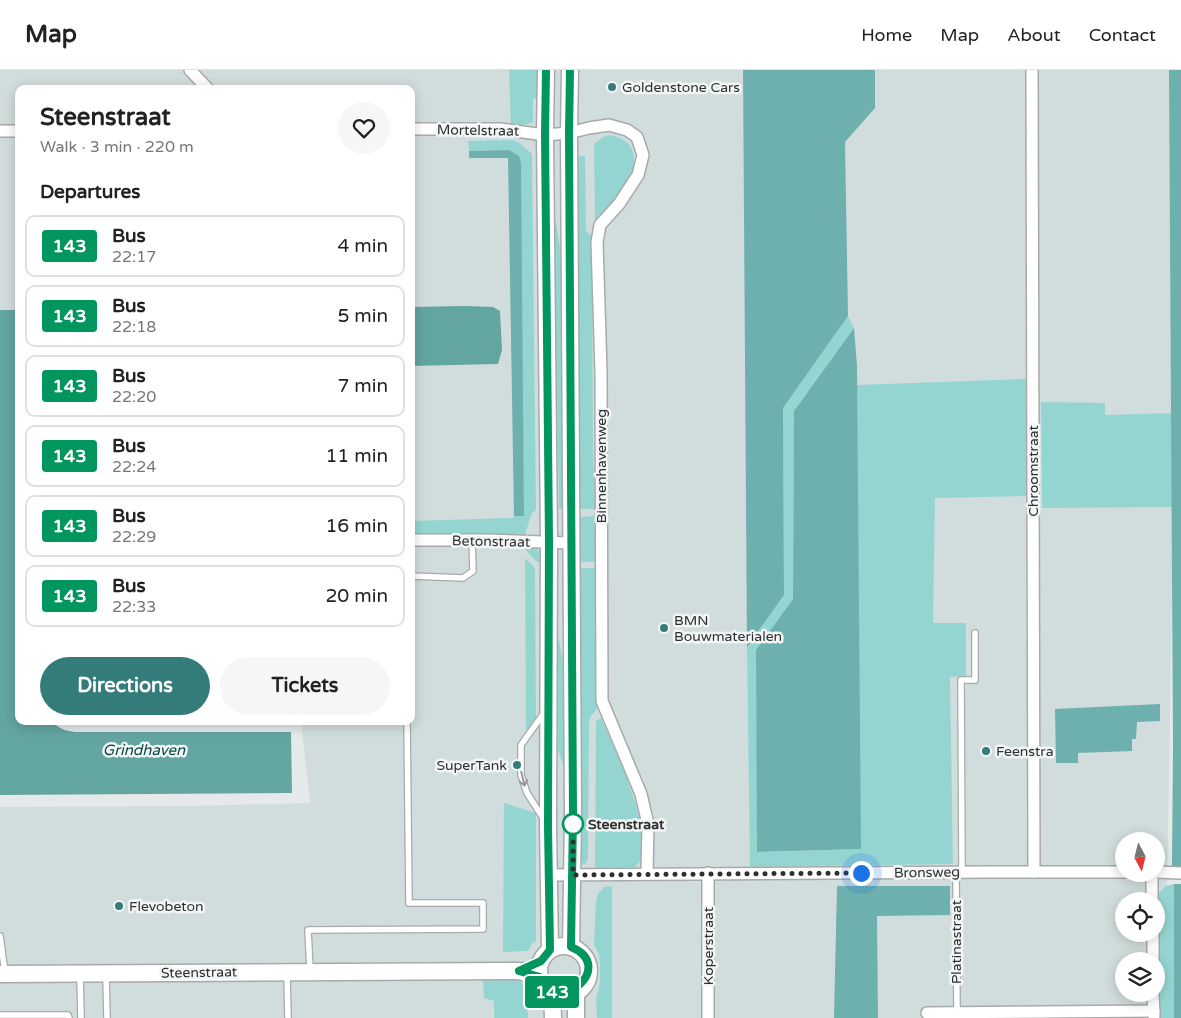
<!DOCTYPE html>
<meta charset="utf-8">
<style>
:root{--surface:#fff;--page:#f6f6f6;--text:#222;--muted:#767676;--line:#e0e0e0;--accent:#347c79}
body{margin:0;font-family:"Varela Round",sans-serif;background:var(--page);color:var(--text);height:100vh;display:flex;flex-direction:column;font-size:19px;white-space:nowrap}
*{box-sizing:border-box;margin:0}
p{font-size:16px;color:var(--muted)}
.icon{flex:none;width:28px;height:28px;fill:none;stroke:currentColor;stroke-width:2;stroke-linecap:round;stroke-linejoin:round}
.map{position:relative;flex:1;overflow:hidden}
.details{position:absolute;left:15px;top:15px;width:400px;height:640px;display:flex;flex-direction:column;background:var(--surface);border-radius:10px;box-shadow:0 2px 12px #0003}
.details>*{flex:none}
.badge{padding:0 10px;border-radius:4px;font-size:18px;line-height:32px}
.needle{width:32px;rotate:173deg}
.buttons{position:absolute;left:1115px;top:762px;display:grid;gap:10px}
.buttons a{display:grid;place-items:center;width:50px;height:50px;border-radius:50%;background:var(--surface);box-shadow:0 2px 12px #0003;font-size:25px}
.you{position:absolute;width:25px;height:25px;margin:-12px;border:4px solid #fff;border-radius:50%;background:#1a73e8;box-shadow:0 0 0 8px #1a73e833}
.map>.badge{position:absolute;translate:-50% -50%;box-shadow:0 0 0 2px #fff}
h2{padding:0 25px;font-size:19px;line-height:45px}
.round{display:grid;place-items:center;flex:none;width:52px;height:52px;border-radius:26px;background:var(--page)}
.overview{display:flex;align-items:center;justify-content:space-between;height:85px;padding:0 25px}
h1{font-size:24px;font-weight:700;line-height:38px}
.button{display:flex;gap:10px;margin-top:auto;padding:10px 25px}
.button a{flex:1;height:58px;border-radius:30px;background:var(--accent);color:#fff;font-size:20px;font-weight:700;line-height:58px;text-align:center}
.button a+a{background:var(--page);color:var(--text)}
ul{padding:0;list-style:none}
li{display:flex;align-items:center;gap:15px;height:62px;margin:0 10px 8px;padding:0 15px;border:2px solid var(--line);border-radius:10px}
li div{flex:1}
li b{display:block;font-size:19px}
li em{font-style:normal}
li .badge{min-width:55px;font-weight:700;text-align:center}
header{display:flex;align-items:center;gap:30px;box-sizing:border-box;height:70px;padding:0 25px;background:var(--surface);border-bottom:1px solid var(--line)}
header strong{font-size:24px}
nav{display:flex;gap:28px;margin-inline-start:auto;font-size:18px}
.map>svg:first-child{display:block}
.built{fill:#d1dddc;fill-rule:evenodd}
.green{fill:#95d5d1}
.forest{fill:#6eb0ad}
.water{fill:#63a5a1}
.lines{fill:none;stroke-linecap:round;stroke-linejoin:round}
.lane-casing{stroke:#a7aaaa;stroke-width:8}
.street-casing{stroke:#a7aaaa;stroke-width:14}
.secondary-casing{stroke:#a7aaaa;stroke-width:19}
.lane{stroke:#fff;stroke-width:5.5}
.street{stroke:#fff;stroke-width:11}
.secondary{stroke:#fff;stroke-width:16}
.oneway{stroke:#969897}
.line-casing{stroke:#fff;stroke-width:11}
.line{stroke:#00965e;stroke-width:8}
.walk{stroke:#2e302f;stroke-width:5;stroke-dasharray:0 9}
.poi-dot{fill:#347c79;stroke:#f2f6f6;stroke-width:2}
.stop-dot{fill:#fff;stroke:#00965e;stroke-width:2.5}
.labels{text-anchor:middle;stroke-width:5;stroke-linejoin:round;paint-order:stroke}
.poi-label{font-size:14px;fill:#2e302f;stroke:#f2f6f6;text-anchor:start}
.street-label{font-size:14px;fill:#2e302f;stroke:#f2f6f6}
.stop-label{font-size:14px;font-weight:bold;fill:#2e302f;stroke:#f2f6f6;text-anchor:start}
.water-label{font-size:15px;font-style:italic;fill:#094745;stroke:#f2f6f6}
</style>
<header>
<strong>Map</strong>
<nav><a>Home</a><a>Map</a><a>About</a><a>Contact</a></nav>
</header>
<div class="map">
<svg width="1181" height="948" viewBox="0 0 1181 948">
<rect width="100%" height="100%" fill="#e5e9e9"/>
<path class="built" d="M0,0h1175l2,200 -12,748h-1165v-211l190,-1 120,-3 -9,-82h110v-355l87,-2 -87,-51v-224h-392v229l-19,1zM1124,771h32v33h-32zM1124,831h32v33h-32zM1124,891h32v33h-32z"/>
<g class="green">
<path d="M509,0h32v27l-8,2v23c-7,3 -14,4 -22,4z"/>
<path d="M610,65c22,5 26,16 23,37l-35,55 -3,-4 -1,-79 9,-7z"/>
<path d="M514,70l7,4 11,10 4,356 -4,3 -7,21 -114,2v-15l102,-3 1,-2h10l-3,-253 -12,-113 -40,1 -1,-10z"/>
<path d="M576,86h9l1,75 6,5 1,216 2,57h-16z"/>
<path d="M554,142l11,64 2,233h-8z"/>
<path d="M848,246l6,12 -60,83 -1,188 -37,51 2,202 102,-3 -3,-464 169,-6v117l-91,2 -2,125h33v53l-16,1 3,187 -203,3 -3,-220 37,-52 -1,-187z"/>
<path d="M1041,332l64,1v12l67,-2 1,94 -131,1z"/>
<path d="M595,446v46h-16v-45z"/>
<path d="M523,477c10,-1 21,3 21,15h-7z"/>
<path d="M525,488l10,10 1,150 -10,13z"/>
<path d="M579,498h16l2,140 -7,10 -1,6 -1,135 -3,5 -3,1z"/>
<path d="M558,566l9,48 -1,90 -8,-24z"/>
<path d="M601,648c11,26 62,128 34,149l-38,1 -2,-2 1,-145z"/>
<path d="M504,733l32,10v128l-4,2 -4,8 -25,1z"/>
<path d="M1174,814v134h-15l-2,-123 9,-9z"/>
<path d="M612,816v132h-15l-1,-19 4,-17v-15l-1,-13 -5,-9 2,-43 2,-8 6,-7z"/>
<path d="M483,909h35l9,10 1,29h-34v-17l-10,-3z"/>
</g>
<g class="forest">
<path d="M743,0h132v38l-30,34 3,174 -65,92 1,187 -37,52z"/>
<path d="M1169,0h12v796h-9l1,-120z"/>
<path d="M509,80l10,6 2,7 3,353h-10l-6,-358h-39v-7z"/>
<path d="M854,258l3,38 4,483 -104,3 -1,-202 37,-51 1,-188z"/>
<path d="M1160,634v17l-23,1 -1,17h-4v12l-54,2v10h-22l-1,-54z"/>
<rect x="1174" y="814" width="7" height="134"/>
<path d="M837,816h113v29l-73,1 1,102h-44z"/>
</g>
<g class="water">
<path d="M464,236l29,1 7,4 2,39 -4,14 -87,2v-59z"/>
<path d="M0,240h19v411h33c7,8 14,10 24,11h215l1,61 -292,2z"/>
</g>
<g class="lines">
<g class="lane-casing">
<g id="lane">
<path d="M411,506l52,2 10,-7 -1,-31"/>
<path d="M543,748l-16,-25 -6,-18v-30l23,-32"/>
<path d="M956,802l1,141"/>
<path d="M962,802l-1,-192h14v-47"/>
<path d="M0,866l5,37"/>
<path d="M310,900l-2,-40 175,-1v-26h-74l-2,-182"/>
<path d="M287,904l1,44"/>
<path d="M106,905l1,43"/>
<path d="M80,906l1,42"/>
<path d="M0,945h68l1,3"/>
</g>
</g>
<g class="street-casing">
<g id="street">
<path d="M190,0l18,19"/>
<path d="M1032,0l2,802"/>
<path d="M411,59h89l45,6 24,-2 20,-5 20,-3 18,5 10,7 6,18 -5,20 -19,29 -19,21 -3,17 4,129 1,330 39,93 7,30 -1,49"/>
<path d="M0,61h19"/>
<path d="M411,470h76l83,3"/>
<path d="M1156,802l25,1"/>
<path d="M708,803v145"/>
<path d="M1152,804v27"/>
<path d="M549,805l441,-3h134"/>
<path d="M1153,864v27"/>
<path d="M1153,924l1,22"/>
<path d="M927,943l227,-2"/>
</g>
</g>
<g class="secondary-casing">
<g id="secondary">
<path d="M546,0l-1,65 4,407 -1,284 2,124"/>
<path d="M570,0l-1,63 4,682 -2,132"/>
<circle cx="564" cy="901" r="25"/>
<path d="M0,904l519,-3 21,6"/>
<path d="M552,923l1,25"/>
<path d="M576,923v25"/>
</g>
</g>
<use href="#lane" class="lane"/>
<use href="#street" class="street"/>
<use href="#secondary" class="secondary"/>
</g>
<defs><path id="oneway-shaft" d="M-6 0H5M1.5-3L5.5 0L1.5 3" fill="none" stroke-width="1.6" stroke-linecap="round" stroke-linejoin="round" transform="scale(1.25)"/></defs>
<use class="oneway" href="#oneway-shaft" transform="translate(523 709) rotate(76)"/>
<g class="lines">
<g class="line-casing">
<path id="line" d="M546,0l-1,65 4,407 -1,284 2,124 -9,11 -22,10 21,6c17,41 78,-11 31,-30l2,-132 -4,-681 1,-64"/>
</g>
<use href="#line" class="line"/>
<path class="walk" d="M573,754v-9v60l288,-2"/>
</g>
<g class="poi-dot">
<circle cx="612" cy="17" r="5"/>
<circle cx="664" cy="558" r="5"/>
<circle cx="986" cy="681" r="5"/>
<circle cx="517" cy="695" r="5"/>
<circle cx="119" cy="836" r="5"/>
</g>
<circle class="stop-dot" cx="573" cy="754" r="10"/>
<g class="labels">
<g class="poi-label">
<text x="622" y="22">Goldenstone Cars</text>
<text x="674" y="555">BMN<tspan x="674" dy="16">Bouwmaterialen</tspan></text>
<text x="996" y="686">Feenstra</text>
<text x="507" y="700" text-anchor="end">SuperTank</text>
<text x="129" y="841">Flevobeton</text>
</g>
<g class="street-label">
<text transform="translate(478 60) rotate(1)" y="5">Mortelstraat</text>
<text transform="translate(601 396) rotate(-90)" y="5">Binnenhavenweg</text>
<text transform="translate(1033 401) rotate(-90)" y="5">Chroomstraat</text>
<text transform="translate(491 471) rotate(1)" y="5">Betonstraat</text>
<text transform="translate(927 802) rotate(-1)" y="5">Bronsweg</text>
<text transform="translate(956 872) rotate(-90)" y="5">Platinastraat</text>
<text transform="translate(708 876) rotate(-90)" y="5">Koperstraat</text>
<text transform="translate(199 902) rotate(-1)" y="5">Steenstraat</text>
</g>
<g class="stop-label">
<text x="588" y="759">Steenstraat</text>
</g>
<g class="water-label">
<text x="144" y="685">Grindhaven</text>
</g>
</g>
</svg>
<div class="buttons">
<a><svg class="needle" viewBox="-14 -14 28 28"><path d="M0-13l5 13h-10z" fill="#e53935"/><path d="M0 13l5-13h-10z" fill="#767676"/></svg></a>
<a><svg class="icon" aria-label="locate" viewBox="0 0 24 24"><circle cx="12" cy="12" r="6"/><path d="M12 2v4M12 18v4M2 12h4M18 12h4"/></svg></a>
<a><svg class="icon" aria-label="layers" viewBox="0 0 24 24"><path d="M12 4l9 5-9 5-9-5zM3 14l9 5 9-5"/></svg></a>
</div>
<div class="you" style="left:861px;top:803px"></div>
<b class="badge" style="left:552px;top:922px;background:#00965e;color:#fff">143</b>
<section class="details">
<div class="overview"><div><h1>Steenstraat</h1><p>Walk · 3 min · 220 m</p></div><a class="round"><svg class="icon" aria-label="heart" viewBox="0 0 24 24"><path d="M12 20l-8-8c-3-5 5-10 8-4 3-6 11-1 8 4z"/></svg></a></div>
<h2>Departures</h2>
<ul>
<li><span class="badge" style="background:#00965e;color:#fff">143</span><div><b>Bus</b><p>22:17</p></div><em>4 min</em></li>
<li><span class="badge" style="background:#00965e;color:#fff">143</span><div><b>Bus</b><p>22:18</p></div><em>5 min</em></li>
<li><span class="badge" style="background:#00965e;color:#fff">143</span><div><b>Bus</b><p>22:20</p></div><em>7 min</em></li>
<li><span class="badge" style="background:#00965e;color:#fff">143</span><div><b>Bus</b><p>22:24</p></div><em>11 min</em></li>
<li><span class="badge" style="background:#00965e;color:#fff">143</span><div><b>Bus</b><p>22:29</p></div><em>16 min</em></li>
<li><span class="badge" style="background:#00965e;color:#fff">143</span><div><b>Bus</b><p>22:33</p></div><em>20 min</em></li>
</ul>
<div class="button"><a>Directions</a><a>Tickets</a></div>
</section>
</div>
